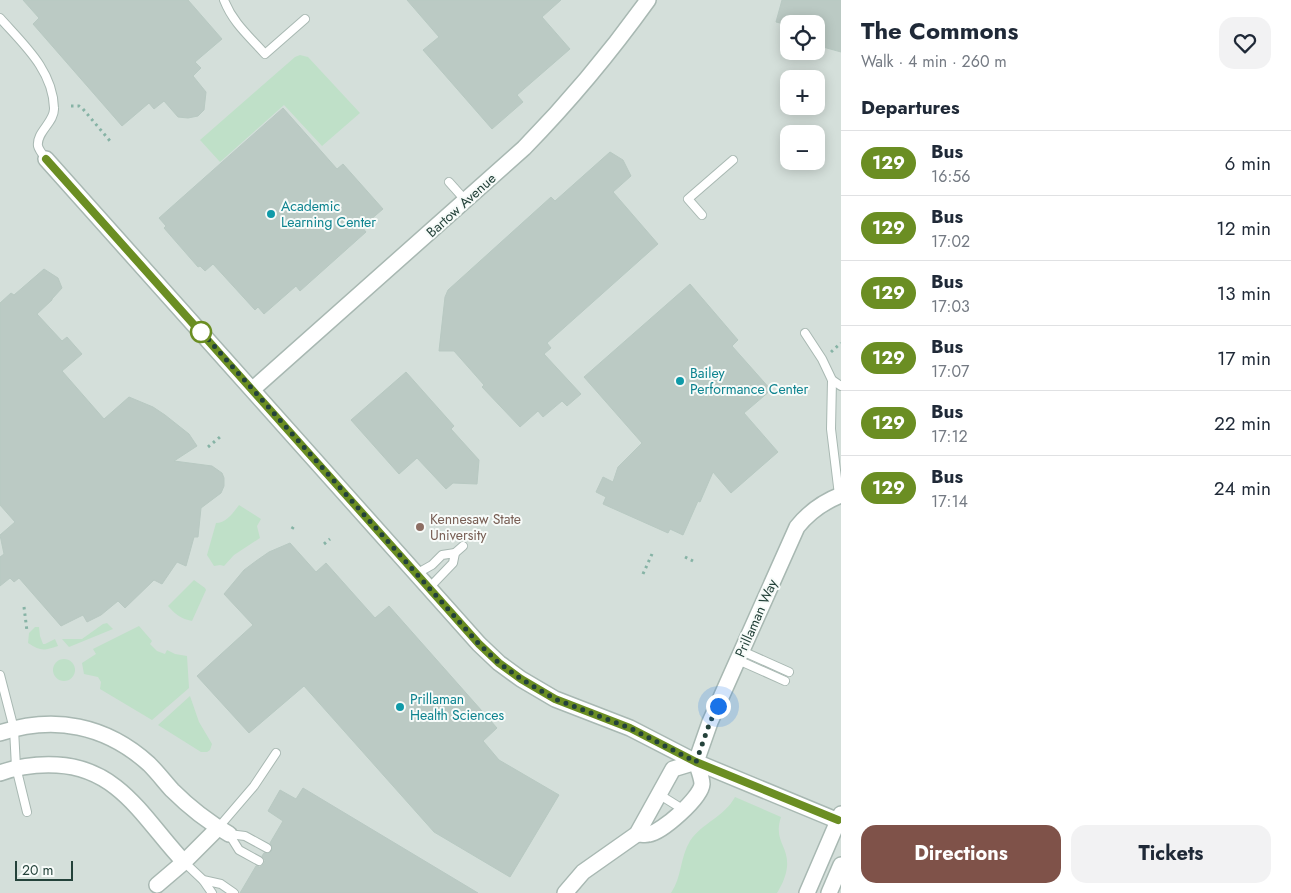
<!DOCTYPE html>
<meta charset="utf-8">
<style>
:root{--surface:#fff;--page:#f2f2f3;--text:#1f2937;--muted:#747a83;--line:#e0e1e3;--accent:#7f5249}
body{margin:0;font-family:Jost,sans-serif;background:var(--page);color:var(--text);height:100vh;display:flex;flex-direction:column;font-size:19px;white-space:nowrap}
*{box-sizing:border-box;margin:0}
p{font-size:16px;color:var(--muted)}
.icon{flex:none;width:28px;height:28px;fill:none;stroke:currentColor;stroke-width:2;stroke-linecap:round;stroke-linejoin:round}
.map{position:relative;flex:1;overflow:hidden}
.side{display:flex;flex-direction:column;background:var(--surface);width:450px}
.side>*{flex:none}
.badge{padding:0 10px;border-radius:16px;font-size:18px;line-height:32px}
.tools{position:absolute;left:780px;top:15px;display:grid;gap:10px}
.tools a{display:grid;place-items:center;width:45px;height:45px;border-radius:10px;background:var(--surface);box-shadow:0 2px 12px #0003;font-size:25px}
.scale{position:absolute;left:15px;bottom:12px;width:58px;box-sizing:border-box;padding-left:5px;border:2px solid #24423a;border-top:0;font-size:14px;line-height:18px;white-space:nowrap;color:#24423a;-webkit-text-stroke:4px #f7fbf9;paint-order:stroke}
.you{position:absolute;width:25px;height:25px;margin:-12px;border:4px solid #fff;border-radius:50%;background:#1a73e8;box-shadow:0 0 0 8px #1a73e833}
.map>.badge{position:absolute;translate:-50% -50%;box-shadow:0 0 0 2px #fff}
h2{padding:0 20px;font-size:19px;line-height:45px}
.round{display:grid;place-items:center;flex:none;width:52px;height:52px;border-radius:15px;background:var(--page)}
.headline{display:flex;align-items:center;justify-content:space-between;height:85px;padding:0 20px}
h1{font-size:24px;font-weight:700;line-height:38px}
.button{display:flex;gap:10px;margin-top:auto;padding:10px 20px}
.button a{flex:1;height:58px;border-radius:15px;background:var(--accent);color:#fff;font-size:20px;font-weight:700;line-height:58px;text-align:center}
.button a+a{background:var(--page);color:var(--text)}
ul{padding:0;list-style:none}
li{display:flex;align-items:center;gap:15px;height:65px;padding:0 20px;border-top:1px solid var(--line)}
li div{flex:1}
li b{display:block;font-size:19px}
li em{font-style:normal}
li .badge{min-width:55px;font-weight:700;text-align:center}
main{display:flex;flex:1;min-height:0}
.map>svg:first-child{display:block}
.built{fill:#d4dfda;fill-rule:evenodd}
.green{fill:#bfe0c8}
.building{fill:#bbcac4;stroke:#b8c9c2}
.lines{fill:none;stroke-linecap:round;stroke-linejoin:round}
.lane-casing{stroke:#a8b8b2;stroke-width:10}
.street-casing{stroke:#a8b8b2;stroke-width:18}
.path{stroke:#86b3a5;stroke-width:3;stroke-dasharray:2.5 4;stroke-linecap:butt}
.lane{stroke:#fff;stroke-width:8}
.street{stroke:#fff;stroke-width:15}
.line-casing{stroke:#fff;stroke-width:11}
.line{stroke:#6b8e23;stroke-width:8}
.walk{stroke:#24423a;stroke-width:5;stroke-dasharray:0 9}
.culture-dot{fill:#0f9aa8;stroke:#f7fbf9;stroke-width:2}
.stop-dot{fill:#fff;stroke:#6b8e23;stroke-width:2.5}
.education-dot{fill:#8d6e63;stroke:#f7fbf9;stroke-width:2}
.labels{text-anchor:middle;stroke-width:4;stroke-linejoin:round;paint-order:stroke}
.street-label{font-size:14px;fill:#24423a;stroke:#f7fbf9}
.culture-label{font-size:14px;fill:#0d838f;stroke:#f7fbf9;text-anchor:start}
.education-label{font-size:14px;fill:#785e54;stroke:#f7fbf9;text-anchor:start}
</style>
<main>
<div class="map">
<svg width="841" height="893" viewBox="0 0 841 893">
<rect width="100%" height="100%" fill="#e6efeb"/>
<path class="built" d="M0,0h841v893h-841zM789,24h27v27h-27zM789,79h27v27h-27zM789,134h27v27h-27z"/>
<g class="green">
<path d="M300,55l8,2 52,56 -38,33 -38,-41 -64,57 -20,-22 95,-83z"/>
<path d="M239,505l22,14 -4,7 3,12 -26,17 -10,11 -4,-1 -6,1 -7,-11 9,-32c10,0 17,-10 23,-18z"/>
<path d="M194,580l11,8 1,2 -14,31c-11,-2 -17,-7 -24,-15z"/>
<path d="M107,623l6,6 -44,18 -7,-8h20l21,-15z"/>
<path d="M139,626l13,15 -2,3 7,7 8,3 2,-4 8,4 12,2 2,32 -37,32 -52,-31 1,-7 -3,-5 -14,-3 -2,-11 14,-9 -3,-5z"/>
<path d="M35,627h4l1,9 3,8h2l10,-5 3,7c-15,5 -17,5 -30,-3l1,-10z"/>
<circle cx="64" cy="670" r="11"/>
<path d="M190,696l9,26 13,22 -2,6 -3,2h-6l-43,-27z"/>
<path d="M735,797l46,20c-8,24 8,29 6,50 -1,9 -5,18 -10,26h-106c11,-16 9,-36 19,-52 12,-18 34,-24 45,-44z"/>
</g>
<g class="building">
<path d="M23,0h165l34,39 -27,23 6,6 -8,8 13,16 -2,18 -6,6 -10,2 -10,-1 -14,-16 -10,8 -5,-6 -27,23 -89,-102 6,-6z"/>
<path d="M407,0h154l-19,17 28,32 -53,46 6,7 -31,27 -69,-79 16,-13z"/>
<path d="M782,0h59v52l-25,-7v-21h-27v1l-13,-3z"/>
<path d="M283,108l54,61 6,-5 40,45 -21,18 4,5 -66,59 -4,-5 -32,28 -6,-7 -3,3 -42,-46 -8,7 -5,-5 -2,1 -34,-39 2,-2 -7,-8z"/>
<path d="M610,152l13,8 8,16 -18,16 45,52 -111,99 4,5 -7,6 37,40 -14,12 -5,-5 -19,16 -5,-6 -18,16 -38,-40 2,-2 -30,-34h-15l6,-54 3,-7 10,-9 93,-84 4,4z"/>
<path d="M44,269l14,9 4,10 -10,11v1l-15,14 25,27 5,-4 15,17 -20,17 42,48 25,-22 24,10 12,8 24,19 8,12 -23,15 38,5 10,7 2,5v8l-3,7 -20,15 -3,29h-4l-8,29 -9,-4 -15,22 -8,-4 -29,28 -7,-7 -17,14 -14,7 -4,-7 -22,11 -42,-48 -5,4 -4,-4 -10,8v-29l4,-3 -4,-19 15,-13 -15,-17v-202l11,-10 3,2z"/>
<path d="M690,284l48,56 -6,6 39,44 -27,23 34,39 -47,41 -18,-21 -13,30 -2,-1 -15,34 -13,-6 -2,4 -65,-29 3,-7 -10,-5 7,-15 10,5 5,-15 24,-24 -58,-66z"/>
<path d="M406,372l48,54 -3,3 28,31 -2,24 -24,-1 -7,6 -29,-31 -18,16 -48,-54z"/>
<path d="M290,543l26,29 10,-9 49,55 14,-12 108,122 -14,13 16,19 60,35 -49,82 -76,-45 -130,-146 -55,47 -52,-57 56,-51 -29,-31 20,-24 12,-9 13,-9z"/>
<path d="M303,788l175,105h-238l16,-27 4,1 4,-3 1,-4 -3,-4 2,-3h5l3,-3v-4l-2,-3 13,-22 -15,-10 12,-21 16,9z"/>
</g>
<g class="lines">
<g class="lane-casing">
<g id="lane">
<path d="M224,0c9,23 25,36 41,54l40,-35"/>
<path d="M0,18c23,26 53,52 54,90 1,14 -18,24 -16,38 1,4 5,9 8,13"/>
<path d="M449,182l17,19"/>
<path d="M702,215l-14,-16 45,-39"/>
<path d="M805,333l17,26 10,21 -1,49 8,66"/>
<path d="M832,380l9,6"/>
<path d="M455,553l8,-7"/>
<path d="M416,574l16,-9 10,-10 13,-2 -2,10 -24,25"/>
<path d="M742,651l47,21"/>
<path d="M738,660l47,21"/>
<path d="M0,675l14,54 2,38 11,45"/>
<path d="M660,795l24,15"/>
<path d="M218,828l36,-42 22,-33"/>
<path d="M229,834l10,16 20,11"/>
<path d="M229,834l16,2 22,12"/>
<path d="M184,862l19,18 18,4 13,9"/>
<path d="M203,880l9,13"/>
</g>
</g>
<g class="street-casing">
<g id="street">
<path d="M46,159l433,485 20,19 22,16 34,20 75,29 66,34 145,60"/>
<path d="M253,389l271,-241c45,-46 86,-95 124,-148"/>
<path d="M0,733c54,-18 106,-8 149,31 8,8 15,17 23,26 17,17 36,32 57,44"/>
<path d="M696,762l14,-40 87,-195c12,-15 26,-25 44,-32"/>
<path d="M0,773c19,-7 37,-9 57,-8 63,3 88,56 127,97"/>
<path d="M637,834c4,0 9,1 12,0 13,-2 52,-36 53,-50 0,-6 -4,-16 -6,-22"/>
<path d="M157,885l27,-23 34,-34"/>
<path d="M565,893l18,-21 54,-38 36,-65 23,-7"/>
<path d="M807,893l34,-79"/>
<path d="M829,893l12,-28"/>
</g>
</g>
<g class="path">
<path d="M71,106h8l4,3 27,32"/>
<path d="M831,352l10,-9"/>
<path d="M208,447l12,-10"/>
<path d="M292,529l3,-5"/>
<path d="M324,544l6,-5"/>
<path d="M685,557l8,4"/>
<path d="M643,574l9,-20"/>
<path d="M24,607l3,24"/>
</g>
<use href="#lane" class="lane"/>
<use href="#street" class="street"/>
</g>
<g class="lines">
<g class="line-casing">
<path id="line" d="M46,159l433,485 20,19 22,16 34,20 75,29 66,34 142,58"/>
</g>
<use href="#line" class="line"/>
<path class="walk" d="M201,332l-2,-3 280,315 20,19 22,16 34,20 75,29 66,34 14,-40 8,-16"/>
</g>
<g class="culture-dot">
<circle cx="271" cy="214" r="5"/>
<circle cx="680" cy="381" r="5"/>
<circle cx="400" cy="707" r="5"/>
</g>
<circle class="stop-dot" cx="201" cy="332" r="10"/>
<circle class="education-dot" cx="420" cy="527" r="5"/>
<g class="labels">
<g class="street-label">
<text transform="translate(461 205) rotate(-42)" y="5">Bartow Avenue</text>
<text transform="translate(756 618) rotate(-66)" y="5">Prillaman Way</text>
</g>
<g class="culture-label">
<text x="281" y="211">Academic<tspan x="281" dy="16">Learning Center</tspan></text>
<text x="690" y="378">Bailey<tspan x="690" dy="16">Performance Center</tspan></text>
<text x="410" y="704">Prillaman<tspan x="410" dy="16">Health Sciences</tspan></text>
</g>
<g class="education-label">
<text x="430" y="524">Kennesaw State<tspan x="430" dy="16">University</tspan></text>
</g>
</g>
</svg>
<div class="tools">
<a><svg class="icon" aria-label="locate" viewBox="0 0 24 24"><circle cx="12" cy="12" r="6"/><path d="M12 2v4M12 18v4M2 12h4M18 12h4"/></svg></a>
<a>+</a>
<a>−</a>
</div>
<div class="scale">20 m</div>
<div class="you" style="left:718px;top:706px"></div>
</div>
<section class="side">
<div class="headline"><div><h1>The Commons</h1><p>Walk · 4 min · 260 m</p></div><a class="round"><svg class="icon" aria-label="heart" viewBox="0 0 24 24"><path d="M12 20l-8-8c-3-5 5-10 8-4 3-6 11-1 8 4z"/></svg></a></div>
<h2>Departures</h2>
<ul>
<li><span class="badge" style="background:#6b8e23;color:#fff">129</span><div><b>Bus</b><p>16:56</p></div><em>6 min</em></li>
<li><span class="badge" style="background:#6b8e23;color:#fff">129</span><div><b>Bus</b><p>17:02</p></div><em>12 min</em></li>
<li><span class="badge" style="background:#6b8e23;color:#fff">129</span><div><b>Bus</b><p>17:03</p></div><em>13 min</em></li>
<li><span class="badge" style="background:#6b8e23;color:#fff">129</span><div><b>Bus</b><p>17:07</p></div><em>17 min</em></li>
<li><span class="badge" style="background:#6b8e23;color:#fff">129</span><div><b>Bus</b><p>17:12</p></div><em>22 min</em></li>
<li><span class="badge" style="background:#6b8e23;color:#fff">129</span><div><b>Bus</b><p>17:14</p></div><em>24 min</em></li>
</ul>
<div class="button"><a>Directions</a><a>Tickets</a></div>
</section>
</main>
